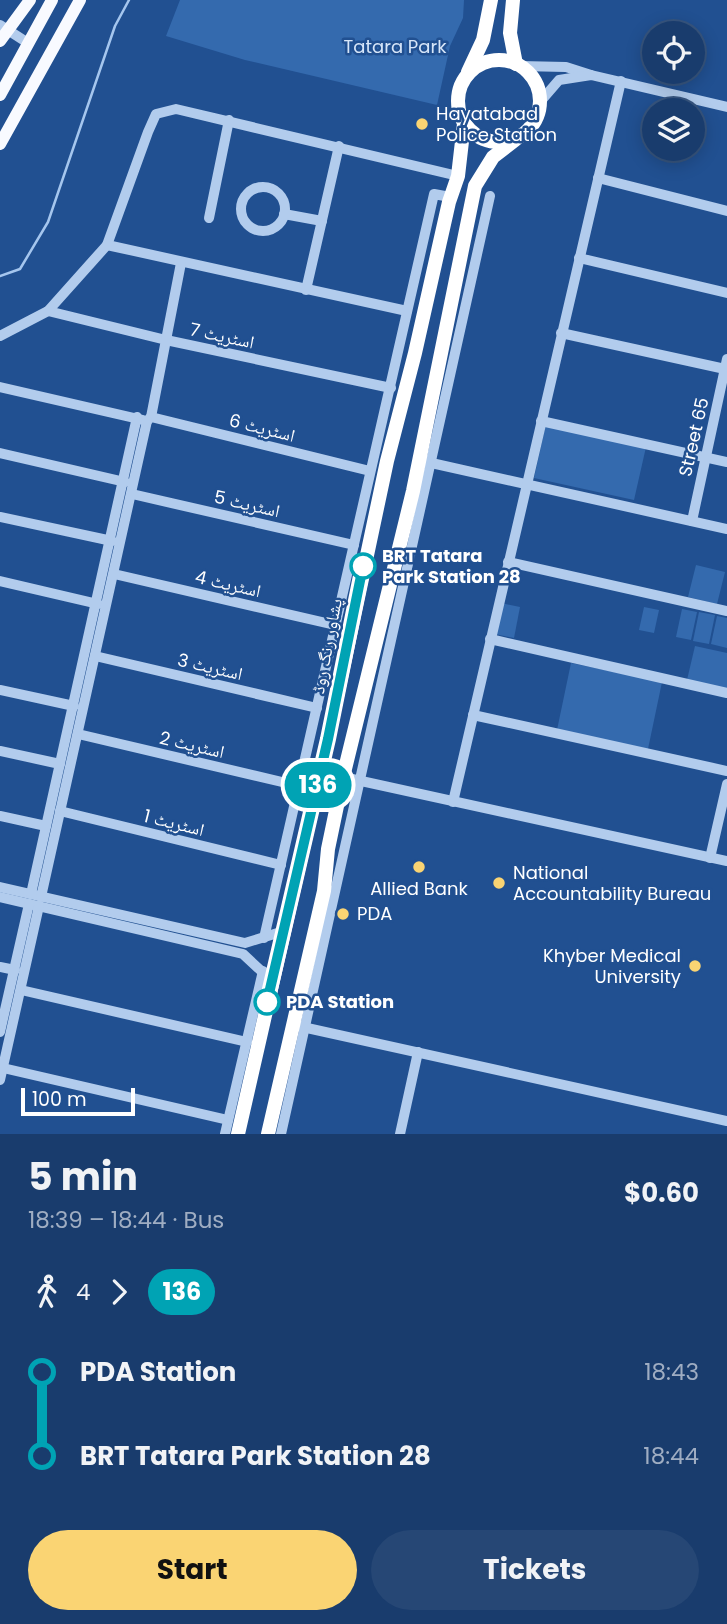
<!DOCTYPE html>
<meta charset="utf-8">
<style>
:root{--surface:#193c6d;--page:#264775;--text:#f1f3f6;--muted:#9fadc2;--line:#375680;--accent:#fad473}
body{margin:0;font-family:Poppins,"Noto Naskh Arabic",sans-serif;background:var(--page);color:var(--text);height:100vh;display:flex;flex-direction:column;font-size:26px;white-space:nowrap}
*{box-sizing:border-box;margin:0}
p{font-size:23px;color:var(--muted)}
.icon{flex:none;width:38px;height:38px;fill:none;stroke:currentColor;stroke-width:2;stroke-linecap:round;stroke-linejoin:round}
.map{position:relative;height:1134px;overflow:hidden}
.sheet{display:flex;flex-direction:column;background:var(--surface);flex:1}
.sheet>*{flex:none}
.badge{padding:0 14px;border-radius:23px;font-size:24px;line-height:46px}
.buttons{position:absolute;left:642px;top:21px;display:grid;gap:14px}
.buttons a{display:grid;place-items:center;width:63px;height:63px;border-radius:50%;background:var(--surface);box-shadow:0 4px 18px #0003,0 0 0 2px var(--line);font-size:35px}
.scale{position:absolute;left:21px;bottom:18px;width:114px;box-sizing:border-box;padding-left:7px;border:4px solid #fff;border-top:0;font-size:19px;line-height:24px;white-space:nowrap;color:#fff;-webkit-text-stroke:5px #215091;paint-order:stroke}
.map>.badge{position:absolute;translate:-50% -50%;box-shadow:0 0 0 4px #fff}
.legs{display:flex;align-items:center;gap:10px;height:77px;padding:0 28px;font-size:23px}
.legs p{margin-inline-start:auto}
.overview{display:flex;align-items:center;justify-content:space-between;height:119px;padding:0 28px}
h1{font-size:38px;font-weight:700;line-height:52px}
.action{display:flex;gap:14px;margin-top:auto;padding:14px 28px}
.action a{flex:1;height:80px;border-radius:42px;background:var(--accent);color:#111;font-size:28px;font-weight:700;line-height:80px;text-align:center}
.action a+a{background:var(--page);color:var(--text)}
ul{padding:0 28px;list-style:none}
li{display:flex;align-items:center;gap:24px;height:84px;font-size:26px}
li i{display:grid;place-items:center;width:10px;height:100%;margin:0 9px;background:currentColor}
li i::after{content:'';width:18px;height:18px;margin:-9px;border:5px solid;border-radius:50%;background:var(--surface)}
li p{margin-inline-start:auto}
li:first-child i{background:linear-gradient(#0000 50%,currentColor 0)}
li:last-child i{background:linear-gradient(currentColor 50%,#0000 0)}
.map>svg:first-child{display:block}
.green{fill:#346aae}
.lines{fill:none;stroke-linecap:round;stroke-linejoin:round}
.stream{stroke:#a5c6ee;stroke-width:2.5}
.minor{stroke:#b2cced;stroke-width:10}
.major{stroke:#f8faff;stroke-width:12}
.highway{stroke:#fff;stroke-width:14}
.line-1-casing{stroke:#fff;stroke-width:16}
.line-1{stroke:#00a3b4;stroke-width:10}
.poi-dot{fill:#fad473;stroke:#215091;stroke-width:2.5}
.stop-1-dot{fill:#fff;stroke:#00a3b4;stroke-width:3.5}
.labels{text-anchor:middle;stroke-width:5;stroke-linejoin:round;paint-order:stroke}
.park-label{font-size:18px;fill:#d7e6f9;stroke:#215091}
.poi-label{font-size:18px;fill:#fff;stroke:#215091;text-anchor:start}
.street-label{font-size:18px;fill:#fff;stroke:#215091}
.stop-label{font-size:18px;font-weight:bold;fill:#fff;stroke:#215091;text-anchor:start}
</style>
<div class="map">
<svg width="727" height="1134" viewBox="0 0 727 1134">
<rect width="100%" height="100%" fill="#215091"/>
<g class="green">
<path d="M180,0h284l-1,18 -13,28 -13,59 -192,-45 -79,-24z"/>
<path d="M546,424l100,23 -12,53 -100,-22z"/>
<path d="M696,565l29,7 -8,32 -29,-7z"/>
<path d="M501,603l19,4 -6,31 -19,-4z"/>
<path d="M644,607l15,3 -5,23 -15,-3z"/>
<path d="M682,609l15,3 -6,28 -15,-3z"/>
<path d="M699,612l16,3 -6,29 -16,-3z"/>
<path d="M717,616l10,2v30l-16,-4z"/>
<path d="M695,646l32,7v36l-40,-9z"/>
<path d="M571,663l91,19 -14,67 -91,-19z"/>
</g>
<g class="lines">
<path class="stream" d="M0,276l20,-7 28,-47 67,-196 14,-26"/>
<g class="minor">
<path d="M0,25l28,18"/>
<path d="M520,66l46,1 25,8"/>
<path d="M540,102l19,-22 32,-5 136,32"/>
<path d="M598,178l129,33"/>
<circle cx="263" cy="209" r="22"/>
<path d="M284,214l38,7"/>
<path d="M209,218l20,-98"/>
<path d="M107,245l300,66"/>
<path d="M579,258l148,35"/>
<path d="M306,290l33,-144"/>
<path d="M48,311l118,29 225,48"/>
<path d="M561,333l164,36"/>
<path d="M0,336l48,-25 59,-66 41,-113 8,-18 20,-5 282,67"/>
<path d="M0,387l143,33"/>
<path d="M151,417l30,-154"/>
<path d="M147,421l4,-4 219,54"/>
<path d="M541,421l186,41"/>
<path d="M0,453l125,29"/>
<path d="M427,462l300,67"/>
<path d="M132,494l222,51"/>
<path d="M0,517l112,24"/>
<path d="M692,521l35,-162"/>
<path d="M508,562l219,49"/>
<path d="M114,574l221,51"/>
<path d="M0,581l98,23"/>
<path d="M490,639l237,54"/>
<path d="M95,656l222,52"/>
<path d="M0,690l74,16"/>
<path d="M473,715l254,56"/>
<path d="M78,734l221,52"/>
<path d="M0,751l60,13"/>
<path d="M343,777l384,84"/>
<path d="M453,802l168,-721"/>
<path d="M60,811l221,54"/>
<path d="M0,816l46,10"/>
<path d="M710,858l17,-74"/>
<path d="M0,887l245,56 39,-12"/>
<path d="M31,894l106,-477"/>
<path d="M0,897l243,57 29,27"/>
<path d="M41,897l106,-476"/>
<path d="M264,938l170,-744 16,3"/>
<path d="M0,967l15,3"/>
<path d="M21,990l226,52"/>
<path d="M298,1026l429,95"/>
<path d="M0,1032l29,-128"/>
<path d="M3,1068l225,52"/>
<path d="M0,1080l39,-174"/>
<path d="M225,1134l38,-163"/>
<path d="M281,1134l209,-938"/>
<path d="M400,1134l18,-82"/>
</g>
<g class="major">
<path d="M0,41l30,-41"/>
<path d="M0,95l52,-95"/>
<path d="M0,144l80,-144"/>
</g>
<g class="highway">
<path d="M513,0l-3,33 6,31"/>
<circle cx="499" cy="101" r="41"/>
<path d="M468,72l15,-32 8,-40"/>
<path d="M238,1134l90,-395 59,-278 28,-108 34,-151 9,-26 6,-52"/>
<path d="M268,1134l56,-243 4,-42 15,-72 70,-286 62,-305 18,-29 22,-17"/>
</g>
</g>
<g class="lines">
<g class="line-1-casing">
<path id="line-1" d="M267,1002l61,-263 35,-173"/>
</g>
<use href="#line-1" class="line-1"/>
</g>
<g class="poi-dot">
<circle cx="422" cy="124" r="7"/>
<circle cx="419" cy="867" r="7"/>
<circle cx="499" cy="883" r="7"/>
<circle cx="343" cy="914" r="7"/>
<circle cx="695" cy="966" r="7"/>
</g>
<g class="stop-1-dot">
<circle cx="363" cy="566" r="12"/>
<circle cx="267" cy="1002" r="12"/>
</g>
<g class="labels">
<g class="park-label">
<text x="395" y="53">Tatara Park</text>
</g>
<g class="poi-label">
<text x="436" y="120">Hayatabad<tspan x="436" dy="21">Police Station</tspan></text>
<text x="513" y="879">National<tspan x="513" dy="21">Accountability Bureau</tspan></text>
<text x="419" y="895" text-anchor="middle">Allied Bank</text>
<text x="357" y="920">PDA</text>
<text x="681" y="962" text-anchor="end">Khyber Medical<tspan x="681" dy="21">University</tspan></text>
</g>
<g class="street-label">
<text transform="translate(222 336) rotate(12)" y="6">اسٹریٹ 7</text>
<text transform="translate(262 428) rotate(14)" y="6">اسٹریٹ 6</text>
<text transform="translate(694 437) rotate(-77)" y="6">Street 65</text>
<text transform="translate(247 504) rotate(13)" y="6">اسٹریٹ 5</text>
<text transform="translate(228 584) rotate(13)" y="6">اسٹریٹ 4</text>
<text transform="translate(327 646) rotate(-79)" y="6">پشاور رنگ روڈ</text>
<text transform="translate(210 667) rotate(13)" y="6">اسٹریٹ 3</text>
<text transform="translate(192 745) rotate(13)" y="6">اسٹریٹ 2</text>
<text transform="translate(174 823) rotate(14)" y="6">اسٹریٹ 1</text>
</g>
<g class="stop-label">
<text x="382" y="562">BRT Tatara<tspan x="382" dy="21">Park Station 28</tspan></text>
<text x="286" y="1008">PDA Station</text>
</g>
</g>
</svg>
<div class="buttons">
<a><svg class="icon" aria-label="locate" viewBox="0 0 24 24"><circle cx="12" cy="12" r="6"/><path d="M12 2v4M12 18v4M2 12h4M18 12h4"/></svg></a>
<a><svg class="icon" aria-label="layers" viewBox="0 0 24 24"><path d="M12 4l9 5-9 5-9-5zM3 14l9 5 9-5"/></svg></a>
</div>
<div class="scale">100 m</div>
<b class="badge" style="left:318px;top:785px;background:#00a3b4;color:#fff">136</b>
</div>
<section class="sheet">
<div class="overview"><div><h1>5 min</h1><p>18:39 – 18:44 · Bus</p></div><b>$0.60</b></div>
<div class="legs"><svg class="icon" aria-label="walk" viewBox="0 0 24 24"><circle cx="13" cy="4" r="2"/><path d="M13 8l-2 6 4 7M11 14l-3 7M7 12l3-4h3l4 4"/></svg>4<svg class="icon" aria-label="forward" viewBox="0 0 24 24"><path d="M9 5l7 7-7 7"/></svg><b class="badge" style="background:#00a3b4;color:#fff">136</b></div>
<ul>
<li><i style="color:#00a3b4"></i><b>PDA Station</b><p>18:43</p></li>
<li><i style="color:#00a3b4"></i><b>BRT Tatara Park Station 28</b><p>18:44</p></li>
</ul>
<div class="action"><a>Start</a><a>Tickets</a></div>
</section>
